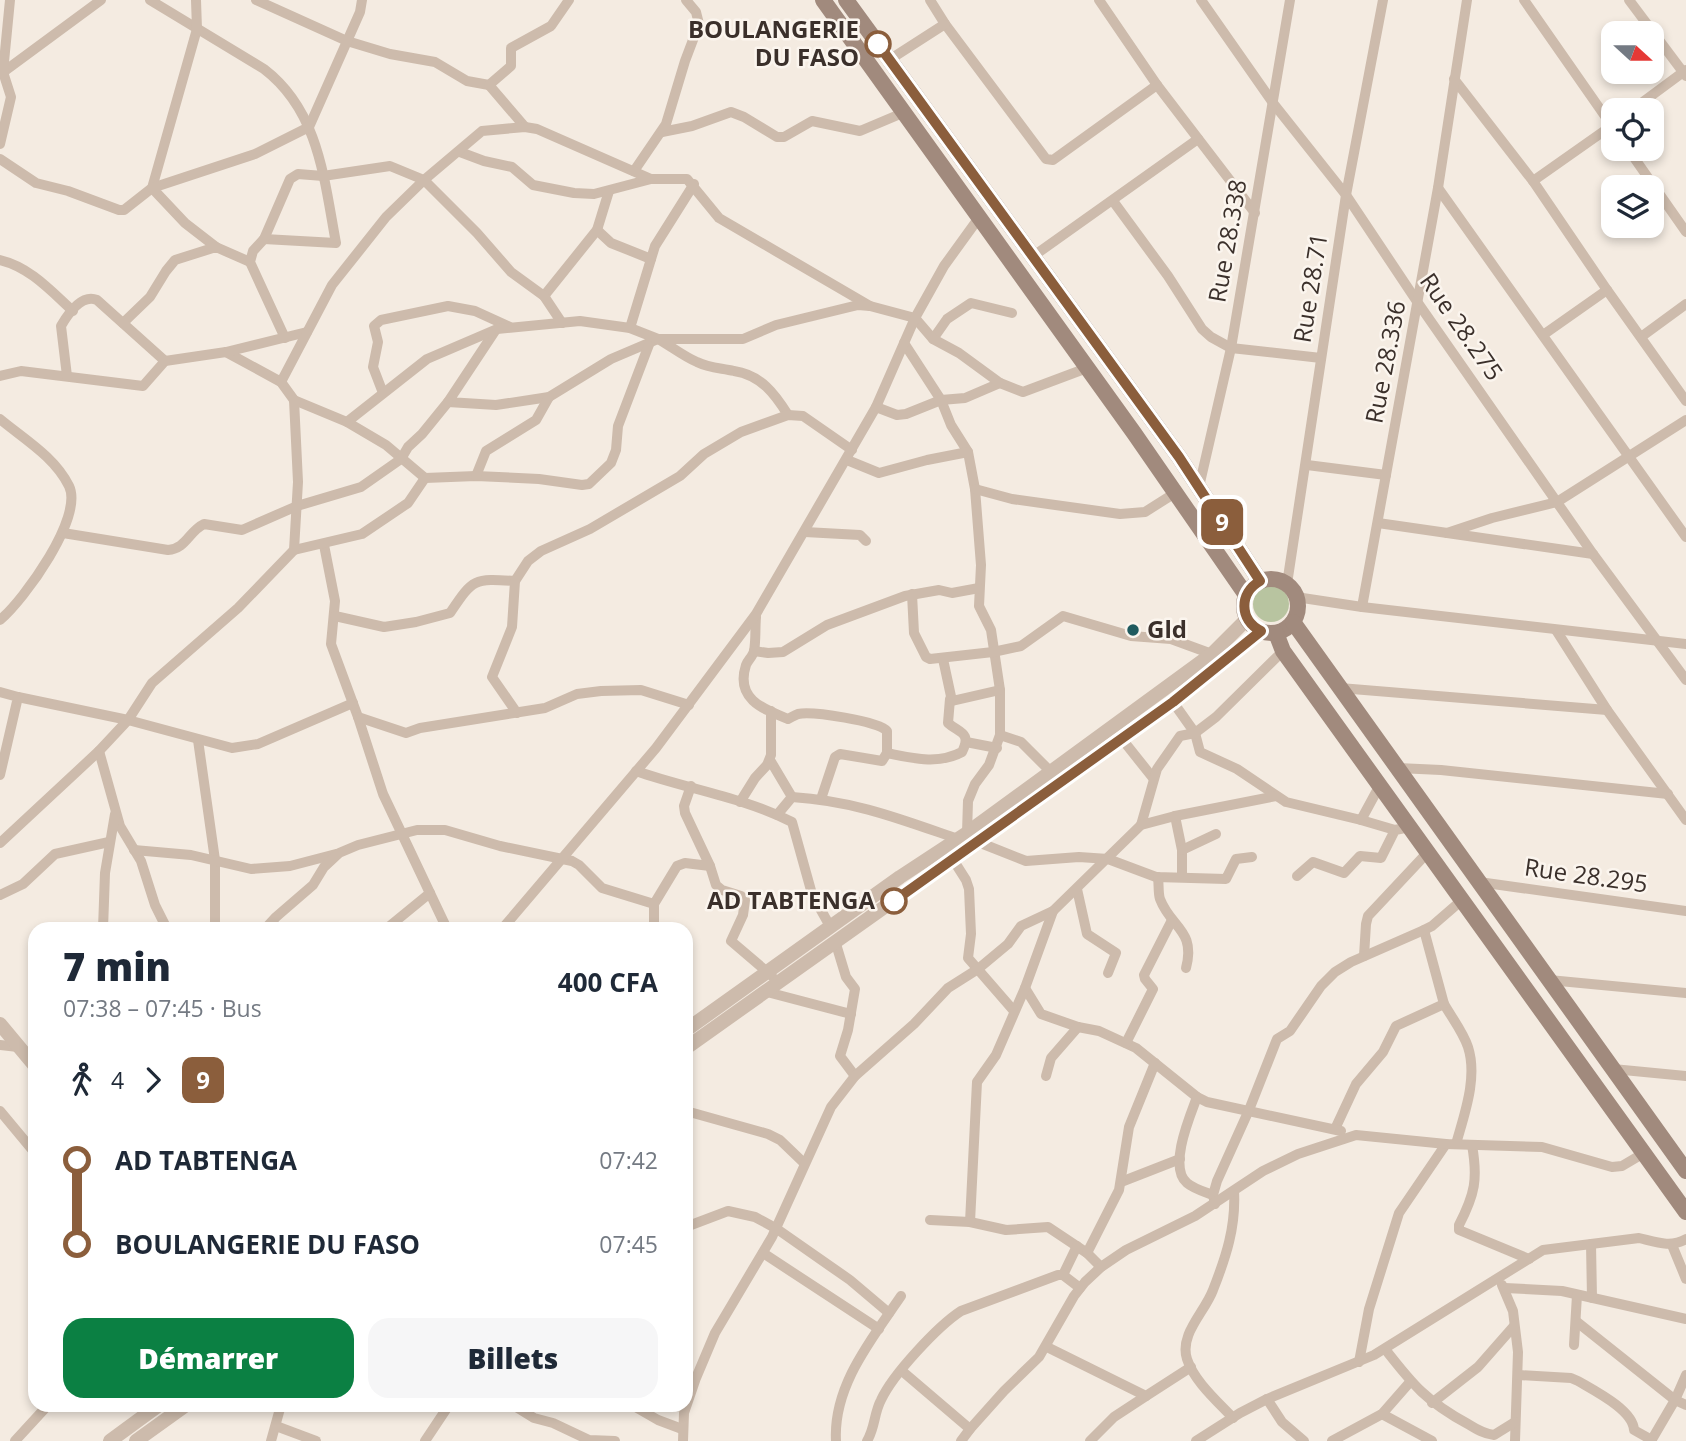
<!DOCTYPE html>
<html lang="fr">
<meta charset="utf-8">
<style>
:root{--surface:#fff;--page:#f6f6f7;--text:#1f2937;--muted:#747a83;--accent:#0b8043}
body{margin:0;font-family:"Open Sans",sans-serif;background:var(--page);color:var(--text);height:100vh;display:flex;flex-direction:column;font-size:26px;white-space:nowrap}
*{box-sizing:border-box;margin:0}
p{font-size:23px;color:var(--muted)}
.icon{flex:none;width:38px;height:38px;fill:none;stroke:currentColor;stroke-width:2;stroke-linecap:round;stroke-linejoin:round}
.map{position:relative;flex:1;overflow:hidden}
.panel{position:absolute;left:28px;top:922px;width:665px;height:490px;display:flex;flex-direction:column;background:var(--surface);border-radius:21px;box-shadow:0 4px 10px #0003}
.panel>*{flex:none}
.badge{padding:0 14px;border-radius:10px;font-size:24px;line-height:46px}
.needle{width:46px;rotate:111deg}
.buttons{position:absolute;left:1601px;top:21px;display:grid;gap:14px}
.buttons a{display:grid;place-items:center;width:63px;height:63px;border-radius:14px;background:var(--surface);box-shadow:0 4px 10px #0003;font-size:35px}
.map>.badge{position:absolute;translate:-50% -50%;box-shadow:0 0 0 4px #fff}
.legs{display:flex;align-items:center;gap:10px;height:77px;padding:0 35px;font-size:23px}
.legs p{margin-inline-start:auto}
.headline{display:flex;align-items:center;justify-content:space-between;height:119px;padding:0 35px}
h1{font-size:38px;font-weight:800;line-height:52px}
.action{display:flex;gap:14px;margin-top:auto;padding:14px 35px}
.action a{flex:1;height:80px;border-radius:21px;background:var(--accent);color:#fff;font-size:28px;font-weight:800;line-height:80px;text-align:center}
.action a+a{background:var(--page);color:var(--text)}
ul{padding:0 35px;list-style:none}
li{display:flex;align-items:center;gap:24px;height:84px;font-size:26px}
li i{display:grid;place-items:center;width:10px;height:100%;margin:0 9px;background:currentColor}
li i::after{content:'';width:18px;height:18px;margin:-9px;border:5px solid;border-radius:50%;background:var(--surface)}
li p{margin-inline-start:auto}
li:first-child i{background:linear-gradient(#0000 50%,currentColor 0)}
li:last-child i{background:linear-gradient(currentColor 50%,#0000 0)}
.map>svg:first-child{display:block}
.green{fill:#b8c4a0}
.lines{fill:none;stroke-linecap:round;stroke-linejoin:round}
.minor{stroke:#cdbbac;stroke-width:10}
.tertiary{stroke:#cdbbac;stroke-width:14}
.secondary{stroke:#a18a7d;stroke-width:16}
.line-1-casing{stroke:#fff;stroke-width:16}
.line-1{stroke:#8b5e3c;stroke-width:10}
.stop-1-dot{fill:#fff;stroke:#8b5e3c;stroke-width:3.5}
.poi-dot{fill:#1f5a5e;stroke:#fbf5ee;stroke-width:2.5}
.labels{text-anchor:middle;stroke-width:5;stroke-linejoin:round;paint-order:stroke}
.stop-label{font-size:24px;font-weight:bold;fill:#3b302b;stroke:#fbf5ee;text-anchor:end}
.street-label{font-size:24px;fill:#3b302b;stroke:#fbf5ee}
.poi-label{font-size:24px;font-weight:bold;fill:#3b302b;stroke:#fbf5ee;text-anchor:start}
</style>
<div class="map">
<svg width="1686" height="1441" viewBox="0 0 1686 1441">
<rect width="100%" height="100%" fill="#f4ebe1"/>
<circle class="green" cx="1271" cy="604" r="18"/>
<g class="lines">
<g class="minor">
<path d="M150,0l114,69c55,42 60,110 72,174l-72,-4"/>
<path d="M256,0l91,41 43,13 45,8 32,19 22,4"/>
<path d="M930,0l15,24 101,135 7,1 104,-75"/>
<path d="M1099,0l58,85 98,128"/>
<path d="M1201,0l72,103 73,92 72,108 175,251 93,126"/>
<path d="M1524,0l90,129"/>
<path d="M1629,0l57,76"/>
<path d="M889,60l56,-36"/>
<path d="M2,73l99,-73"/>
<path d="M1454,79l79,102 74,109 79,111"/>
<path d="M1632,110l54,-40"/>
<path d="M525,127l-36,-42 22,-19v-18l40,-22 18,-26"/>
<path d="M662,132l30,-6 39,-14 13,5 33,20h7l28,-16 48,10 45,-19"/>
<path d="M0,144l11,-47 -8,-25 7,-72"/>
<path d="M1628,149l58,83"/>
<path d="M460,152l24,9 28,6 21,18 41,8 20,1 57,-15"/>
<path d="M0,159l36,24 32,8 51,19h5l28,-22 45,-159 -1,-29"/>
<path d="M634,171l32,-47 19,-63 14,-37 -3,-12 -10,-12"/>
<path d="M1533,181l81,-57"/>
<path d="M1438,188l248,349"/>
<path d="M1113,201l55,75 34,53 9,8 20,11 90,10"/>
<path d="M597,230l14,13 40,16"/>
<path d="M216,247l-31,-24 -33,-35 103,-34 54,-27 51,-115 2,-12"/>
<path d="M1032,257l166,-118"/>
<path d="M0,260c30,7 51,31 73,51"/>
<path d="M544,296l53,-66 12,-39"/>
<path d="M123,323l27,-26 16,-26 9,-11 41,-13 34,15"/>
<path d="M630,328l25,-82 39,-62"/>
<path d="M495,331l-47,71 48,3 53,-8 62,-38 47,-20c13,7 25,17 39,23 12,6 24,6 37,9 27,4 41,23 54,44"/>
<path d="M1543,335l64,-45"/>
<path d="M1641,337l45,-33"/>
<path d="M285,338l-35,-76 3,-11 11,-12 26,-60 8,-5 25,2 67,-10 34,14 58,-49 43,-4 12,2 114,50h36l32,39 151,88"/>
<path d="M933,339l14,-20 24,-16 41,10"/>
<path d="M904,343l37,57 10,25 17,27 7,37 6,76 -2,41 12,24 9,60v45l-11,30 -14,19 -7,17 -1,32"/>
<path d="M226,352l55,30 13,18 53,22 39,23 39,33 51,-2 63,3 43,6 7,-1 22,-21 5,-13 2,-24 32,-84"/>
<path d="M0,376l21,-5 122,15 22,-25 61,-9 81,-20"/>
<path d="M67,376l-6,-50c7,-12 21,-32 36,-26l68,61"/>
<path d="M281,382l51,-97 54,-68 38,-37 53,53 34,39 33,24 18,27"/>
<path d="M383,393l-10,-26 5,-25 -4,-16 7,-6 67,-14 27,5 35,16"/>
<path d="M876,407l21,8 9,-1 35,-14 24,-2 35,-15"/>
<path d="M0,419c24,20 55,38 69,67 15,31 -45,114 -69,134"/>
<path d="M347,422l80,-63 70,-30 83,-8 50,7 28,11h85l33,-14 82,-20 12,1 45,12 18,21 26,14 41,30 23,9 64,-24"/>
<path d="M847,460l32,13 48,-13 41,-8"/>
<path d="M1307,465l79,10"/>
<path d="M476,476l10,-25 50,-31 13,-23"/>
<path d="M1199,487l32,-139 59,-348"/>
<path d="M975,489l37,10 108,15 25,-2 30,-19"/>
<path d="M1378,523l215,31"/>
<path d="M805,532l55,3 6,6"/>
<path d="M63,533l105,17c18,-1 21,-19 36,-26l38,6 55,-24 64,-19 40,-28 7,-12 14,-13 26,-32"/>
<path d="M1447,533l45,-15 65,-16 129,-82"/>
<path d="M324,545l11,56 -4,43 27,73 25,77 64,135"/>
<path d="M294,550l68,-16 46,-31 17,-25"/>
<path d="M1287,584l59,-389 37,-195"/>
<path d="M912,594l2,39 12,24 4,2 63,-7 28,-6 42,-30 68,20 40,3 41,15"/>
<path d="M1296,597l66,10 324,37"/>
<path d="M1362,607l76,-419 29,-188"/>
<path d="M335,616l49,11 32,-5 34,-9c23,-34 23,-35 65,-32"/>
<path d="M756,617c-1,11 0,24 -2,34 -1,5 -6,9 -8,14 -11,34 17,44 42,54 4,-2 7,-4 10,-5 14,-3 81,7 89,17v22l-5,8 -42,-7 -5,3 -14,42"/>
<path d="M1556,630l51,80 79,110"/>
<path d="M754,651l14,2 15,-1 44,-27 78,-29 34,-6 13,3 27,-5"/>
<path d="M943,659l9,42 48,-11"/>
<path d="M1340,688l267,22"/>
<path d="M0,692l18,5 -18,78"/>
<path d="M18,697l110,23 104,28 26,-4 95,-41"/>
<path d="M1173,702l22,31 5,19 37,17 49,33 75,18 19,-35"/>
<path d="M517,713l-25,-36 20,-50 3,-46 13,-20 13,-10 49,-22 90,-53 24,-22 37,-22 47,-17 15,1 49,34"/>
<path d="M358,717l48,16 14,-5 125,-20 32,-14 24,-3 40,-1 48,15"/>
<path d="M1000,735l21,7 30,30"/>
<path d="M1122,739l31,39"/>
<path d="M198,740l17,120v69"/>
<path d="M966,742l31,6"/>
<path d="M99,751l21,75 21,35 14,44 12,24"/>
<path d="M887,753c25,5 51,12 75,-1 10,-20 -3,-19 -14,-29l2,-24"/>
<path d="M770,760l22,37"/>
<path d="M1398,768l43,2 227,24"/>
<path d="M636,771c51,18 107,26 156,51l20,72 19,34"/>
<path d="M691,786l-7,20 1,7 25,53 6,19 6,5 19,6 4,4 -2,15 -12,26 41,35"/>
<path d="M740,802l15,-24 12,-13 4,-10v-44"/>
<path d="M777,815l15,-18c63,4 108,22 166,42"/>
<path d="M1175,816l7,34v27"/>
<path d="M1361,820l34,10"/>
<path d="M1141,825l16,-56 23,-33 15,-3 21,-16 67,-66"/>
<path d="M978,842l48,19 53,-4 29,2 48,18 70,2 10,-20 16,-2"/>
<path d="M0,843l99,-92 29,-31 24,-37 86,-75 56,-58 4,-68 -4,-82"/>
<path d="M134,850l57,5 60,14 39,-3 46,-12"/>
<path d="M1182,850l34,-16"/>
<path d="M952,858l14,22 3,9 2,45 -3,24 46,53"/>
<path d="M1297,876l16,-14 31,11 16,-17 21,2 14,-28 15,-3"/>
<path d="M1158,877c1,7 0,16 2,22 11,29 36,31 26,69"/>
<path d="M1479,882l207,29"/>
<path d="M1077,889l10,45 29,19 -8,20"/>
<path d="M0,895l23,-11 32,-30 54,-12"/>
<path d="M103,929l2,-56 10,-59"/>
<path d="M265,929l11,-12 37,-32 11,-18 15,-14 19,-8 59,-15h28l55,16 72,15 7,4 23,23 52,16 23,-38 8,-3 25,3"/>
<path d="M386,929l44,-36"/>
<path d="M502,929l154,-181 100,-134 120,-207 39,-89 29,-52 34,-47"/>
<path d="M654,929v-25"/>
<path d="M836,944l10,33 9,12 -7,41 -8,26 15,20"/>
<path d="M1364,956l2,-32 2,-8 60,-64"/>
<path d="M1549,980l137,13"/>
<path d="M1025,988l16,26 37,13 21,4 37,17 61,49"/>
<path d="M767,992l84,22"/>
<path d="M1444,1004c8,14 19,28 24,43 10,31 -4,68 -12,97"/>
<path d="M1126,1043l27,-54 -8,-10 -1,-4 28,-55"/>
<path d="M0,1045l18,2"/>
<path d="M1613,1069l73,7"/>
<path d="M1046,1076l5,-18 27,-31"/>
<path d="M0,1111l35,42"/>
<path d="M686,1111l82,23 12,6 24,23"/>
<path d="M1335,1129l21,-45 27,-32 13,-26 48,-22 -20,-74 8,-4 30,-26"/>
<path d="M1472,1145c6,34 3,49 -13,80v5l70,29"/>
<path d="M1121,1182l59,-23"/>
<path d="M1213,1195c-8,-3 -19,-6 -26,-12 -19,-16 3,-67 10,-86l10,5 134,29"/>
<path d="M1215,1204l-2,-9 4,-14 32,-71 28,-71 13,-8 31,-45 14,-14 16,-10 73,-32"/>
<path d="M930,1220l40,2 36,8 42,-3 39,26 14,14"/>
<path d="M686,1222l5,3 37,-14 27,6 22,12 73,51 39,33"/>
<path d="M970,1222l7,-140 19,-27 29,-67 28,-77"/>
<path d="M1591,1244l1,54"/>
<path d="M1672,1245l14,34"/>
<path d="M763,1253l116,76"/>
<path d="M1087,1253l32,-63 10,-63 26,-64"/>
<path d="M1063,1275l14,-29"/>
<path d="M1502,1285l11,26 5,41 -3,89"/>
<path d="M1505,1288l57,3 124,28"/>
<path d="M1577,1322l98,78 11,5"/>
<path d="M1574,1345l3,-50"/>
<path d="M1047,1347l99,49 45,-29"/>
<path d="M1385,1349c28,36 42,53 83,75 8,5 16,10 26,11l21,-13"/>
<path d="M1359,1362l10,-53 30,-96 47,-69"/>
<path d="M902,1371l68,58 -9,12"/>
<path d="M1518,1375l53,3 7,3c17,10 55,29 56,49l18,10"/>
<path d="M1267,1399l15,23 22,19"/>
<path d="M1432,1403l46,-36 36,-41"/>
<path d="M513,1405l21,13 19,5 36,17 26,1"/>
<path d="M632,1405l26,15 24,9"/>
<path d="M1382,1414l50,27"/>
<path d="M1233,1418c-16,-17 -39,-37 -46,-59 -8,-25 18,-47 26,-69 13,-33 23,-63 21,-99"/>
<path d="M276,1426l40,15"/>
<path d="M970,1429l34,-38 35,-34 35,-61 11,-14 16,-15 25,-17 69,-34 68,-45 35,-17 58,-19 90,9 96,3 70,20 10,-1 22,-13"/>
<path d="M15,1441l33,-36"/>
<path d="M271,1441l10,-36"/>
<path d="M425,1441l24,-36"/>
<path d="M683,1441l1,-28 12,-35 19,-45 57,-96 59,-130 24,-31 59,-52 34,-36 30,-19 30,-25 13,-18 32,-15 88,-86 34,-9 101,-20"/>
<path d="M836,1441c-3,-55 35,-101 65,-145"/>
<path d="M867,1441c8,-13 7,-28 14,-41 12,-26 57,-74 80,-89l97,-36h5l17,13"/>
<path d="M1090,1441l24,-24 32,-21"/>
<path d="M1196,1441l44,-28 27,-14 107,-44 169,-105 96,-12c17,4 31,10 47,1"/>
<path d="M1332,1441l50,-27 28,-32"/>
<path d="M1651,1441l24,-41 11,-25"/>
</g>
<g class="tertiary">
<path d="M0,1024l35,42"/>
<path d="M686,1030l214,-153 67,-44 245,-179 35,-35"/>
<path d="M686,1048l487,-346 88,-71"/>
<path d="M110,1441l49,-36"/>
<path d="M136,1441l50,-36"/>
</g>
<g class="secondary">
<path d="M823,0l311,433 112,162"/>
<path d="M846,0l333,457 81,124"/>
<circle cx="1271" cy="606" r="27"/>
<path d="M1293,622l393,549"/>
<path d="M1276,633l7,18 403,561"/>
</g>
</g>
<g class="lines">
<g class="line-1-casing">
<path id="line-1" d="M878,44l301,413 81,124c-21,12 -21,39 1,50l-88,71 -279,199"/>
</g>
<use href="#line-1" class="line-1"/>
</g>
<g class="stop-1-dot">
<circle cx="878" cy="44" r="12"/>
<circle cx="894" cy="901" r="12"/>
</g>
<circle class="poi-dot" cx="1133" cy="630" r="7"/>
<g class="labels">
<g class="stop-label">
<text x="859" y="38">BOULANGERIE<tspan x="859" dy="28">DU FASO</tspan></text>
<text x="875" y="909">AD TABTENGA</text>
</g>
<g class="street-label">
<text transform="translate(1228 241) rotate(-80)" y="8">Rue 28.338</text>
<text transform="translate(1311 288) rotate(-81)" y="8">Rue 28.71</text>
<text transform="translate(1461 327) rotate(55)" y="8">Rue 28.275</text>
<text transform="translate(1386 362) rotate(-79)" y="8">Rue 28.336</text>
<text transform="translate(1586 876) rotate(8)" y="8">Rue 28.295</text>
</g>
<g class="poi-label">
<text x="1147" y="638">Gld</text>
</g>
</g>
</svg>
<div class="buttons">
<a><svg class="needle" viewBox="-14 -14 28 28"><path d="M0-13l5 13h-10z" fill="#e53935"/><path d="M0 13l5-13h-10z" fill="#747a83"/></svg></a>
<a><svg class="icon" aria-label="locate" viewBox="0 0 24 24"><circle cx="12" cy="12" r="6"/><path d="M12 2v4M12 18v4M2 12h4M18 12h4"/></svg></a>
<a><svg class="icon" aria-label="layers" viewBox="0 0 24 24"><path d="M12 4l9 5-9 5-9-5zM3 14l9 5 9-5"/></svg></a>
</div>
<b class="badge" style="left:1222px;top:522px;background:#8b5e3c;color:#fff">9</b>
<section class="panel">
<div class="headline"><div><h1>7 min</h1><p>07:38 – 07:45 · Bus</p></div><b>400 CFA</b></div>
<div class="legs"><svg class="icon" aria-label="walk" viewBox="0 0 24 24"><circle cx="13" cy="4" r="2"/><path d="M13 8l-2 6 4 7M11 14l-3 7M7 12l3-4h3l4 4"/></svg>4<svg class="icon" aria-label="forward" viewBox="0 0 24 24"><path d="M9 5l7 7-7 7"/></svg><b class="badge" style="background:#8b5e3c;color:#fff">9</b></div>
<ul>
<li><i style="color:#8b5e3c"></i><b>AD TABTENGA</b><p>07:42</p></li>
<li><i style="color:#8b5e3c"></i><b>BOULANGERIE DU FASO</b><p>07:45</p></li>
</ul>
<div class="action"><a>Démarrer</a><a>Billets</a></div>
</section>
</div>
